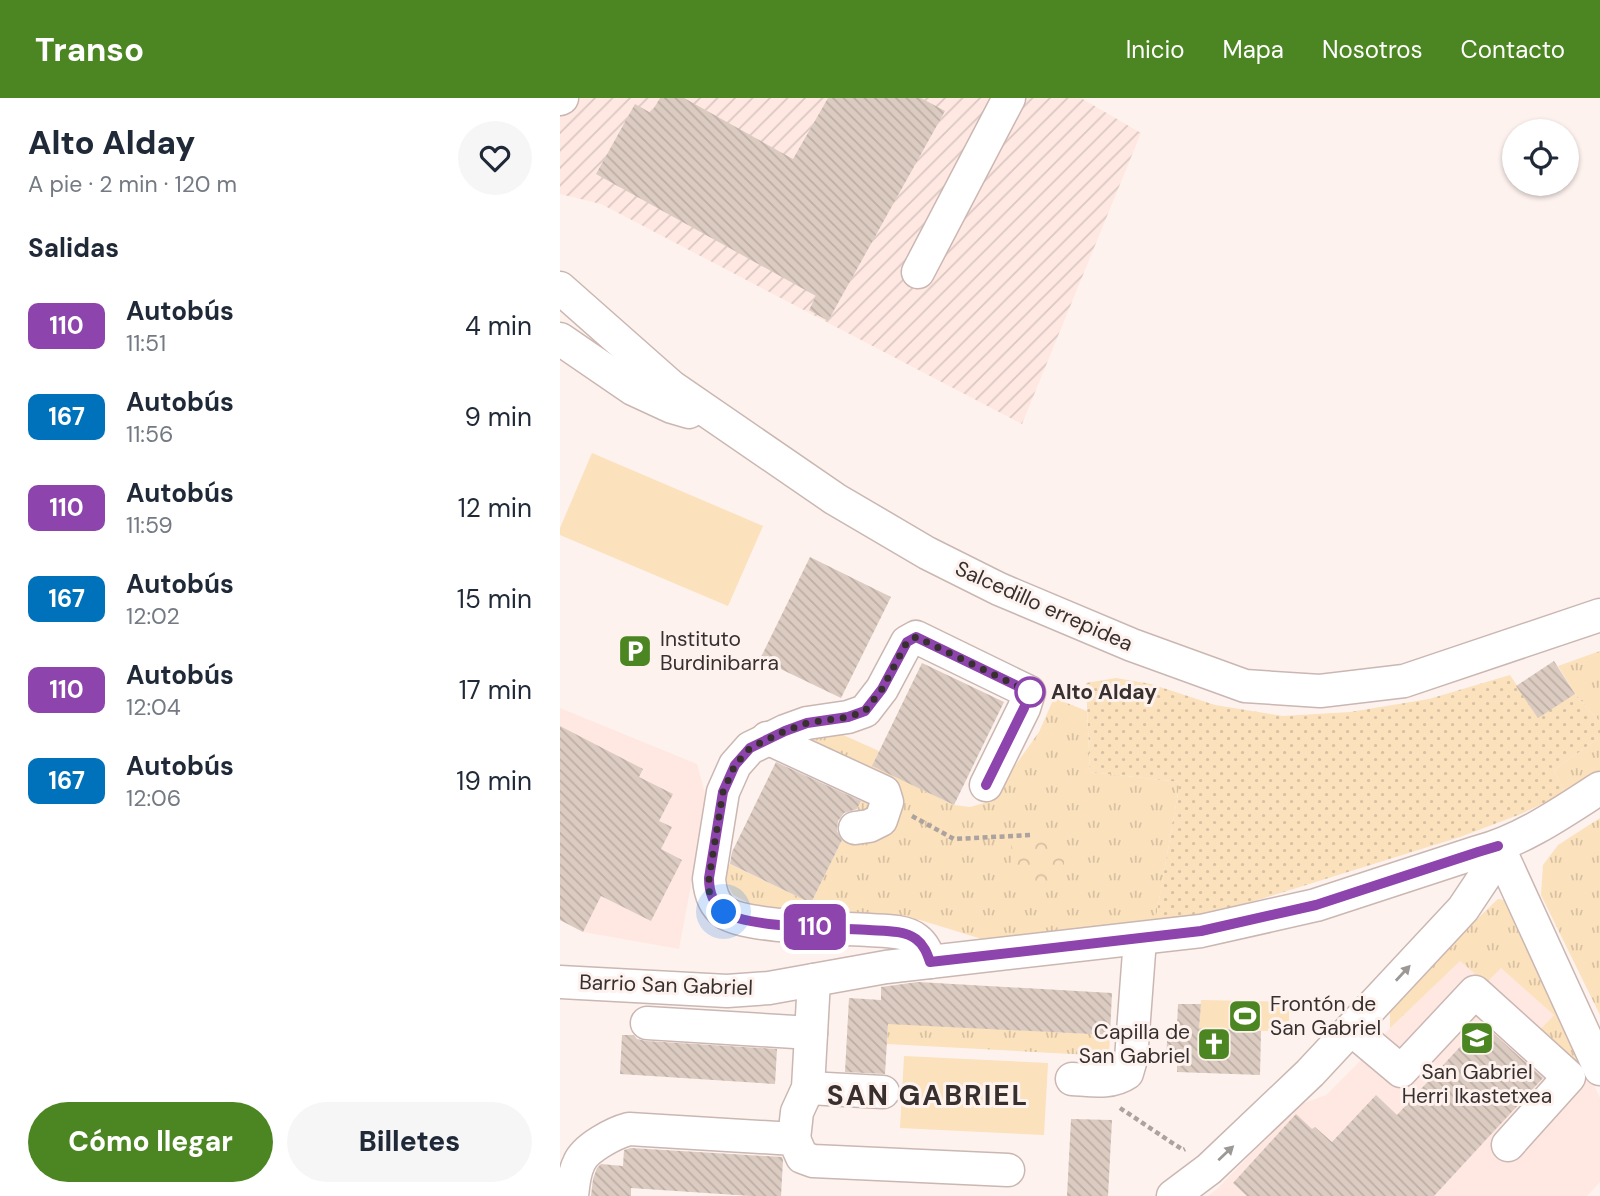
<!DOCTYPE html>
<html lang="es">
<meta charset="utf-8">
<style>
:root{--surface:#fff;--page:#f6f6f7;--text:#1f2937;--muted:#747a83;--accent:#4c8622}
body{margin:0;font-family:"DM Sans",sans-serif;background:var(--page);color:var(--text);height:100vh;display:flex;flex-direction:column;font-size:26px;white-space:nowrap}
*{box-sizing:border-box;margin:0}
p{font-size:23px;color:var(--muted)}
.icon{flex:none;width:38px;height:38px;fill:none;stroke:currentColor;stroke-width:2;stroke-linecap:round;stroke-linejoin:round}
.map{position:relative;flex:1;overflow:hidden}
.details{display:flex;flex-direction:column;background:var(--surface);width:560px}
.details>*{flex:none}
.badge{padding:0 14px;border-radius:10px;font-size:24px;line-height:46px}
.fabs{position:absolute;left:942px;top:21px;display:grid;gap:14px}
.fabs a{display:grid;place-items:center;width:77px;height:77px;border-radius:50%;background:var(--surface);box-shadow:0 2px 5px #0004;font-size:35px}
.you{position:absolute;width:35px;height:35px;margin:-18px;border:5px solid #fff;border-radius:50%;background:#1a73e8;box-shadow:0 0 0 10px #1a73e833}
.map>.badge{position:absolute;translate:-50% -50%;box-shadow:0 0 0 4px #fff}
h2{padding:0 28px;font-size:26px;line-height:63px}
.round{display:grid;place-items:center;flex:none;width:74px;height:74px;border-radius:37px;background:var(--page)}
.summary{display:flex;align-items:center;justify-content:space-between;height:119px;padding:0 28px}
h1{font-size:33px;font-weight:800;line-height:52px}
.primary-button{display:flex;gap:14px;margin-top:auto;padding:14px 28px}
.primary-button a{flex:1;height:80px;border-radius:42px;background:var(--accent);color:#fff;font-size:28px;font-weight:800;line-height:80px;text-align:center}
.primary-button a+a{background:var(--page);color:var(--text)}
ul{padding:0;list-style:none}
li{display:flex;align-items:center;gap:21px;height:91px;padding:0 28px}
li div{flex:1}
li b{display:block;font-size:26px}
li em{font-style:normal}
li .badge{min-width:77px;font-weight:700;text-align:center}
header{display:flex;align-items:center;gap:42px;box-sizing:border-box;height:98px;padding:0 35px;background:var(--accent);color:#fff}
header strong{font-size:33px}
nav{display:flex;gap:38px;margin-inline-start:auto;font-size:24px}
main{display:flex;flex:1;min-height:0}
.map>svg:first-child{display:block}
.built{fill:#ffe8e2}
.industrial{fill:url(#industrial-furrows)}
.grass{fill:url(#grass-tufts)}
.park{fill:url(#park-crowns)}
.garden{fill:url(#garden-dots)}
.pitch{fill:#fbe1bc}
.building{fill:url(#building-back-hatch)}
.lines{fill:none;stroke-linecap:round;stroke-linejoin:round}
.minor-casing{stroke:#cab7b2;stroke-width:35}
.path{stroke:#aca29f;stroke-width:4.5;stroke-dasharray:5 3.5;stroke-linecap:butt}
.minor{stroke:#fff;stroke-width:32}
.oneway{fill:#9b9896}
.line-casing{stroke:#fff;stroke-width:16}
.line{stroke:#8e44ad;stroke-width:10}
.walk{stroke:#37302e;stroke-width:7;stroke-dasharray:0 12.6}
.stop-dot{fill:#fff;stroke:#8e44ad;stroke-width:3.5}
.labels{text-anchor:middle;stroke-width:6;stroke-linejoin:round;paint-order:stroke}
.street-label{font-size:21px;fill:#37302e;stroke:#fef2ee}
.poi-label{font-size:21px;fill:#37302e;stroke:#fef2ee;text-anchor:start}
.stop-label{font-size:21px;font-weight:bold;fill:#37302e;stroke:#fef2ee;text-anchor:start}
.district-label{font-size:28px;font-weight:bold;letter-spacing:2px;fill:#37302e;stroke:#fef2ee}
</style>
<header>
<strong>Transo</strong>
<nav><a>Inicio</a><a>Mapa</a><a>Nosotros</a><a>Contacto</a></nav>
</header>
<main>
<section class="details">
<div class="summary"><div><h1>Alto Alday</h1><p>A pie · 2 min · 120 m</p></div><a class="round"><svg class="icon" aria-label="heart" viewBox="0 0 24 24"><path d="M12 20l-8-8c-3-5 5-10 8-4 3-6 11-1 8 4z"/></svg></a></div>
<h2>Salidas</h2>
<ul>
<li><span class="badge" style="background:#8e44ad;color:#fff">110</span><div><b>Autobús</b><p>11:51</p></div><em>4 min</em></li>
<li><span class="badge" style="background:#0072bc;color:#fff">167</span><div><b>Autobús</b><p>11:56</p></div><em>9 min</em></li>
<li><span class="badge" style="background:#8e44ad;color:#fff">110</span><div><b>Autobús</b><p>11:59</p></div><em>12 min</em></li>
<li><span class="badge" style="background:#0072bc;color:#fff">167</span><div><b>Autobús</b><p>12:02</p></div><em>15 min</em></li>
<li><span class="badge" style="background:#8e44ad;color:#fff">110</span><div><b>Autobús</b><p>12:04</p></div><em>17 min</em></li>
<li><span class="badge" style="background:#0072bc;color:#fff">167</span><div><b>Autobús</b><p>12:06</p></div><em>19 min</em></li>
</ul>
<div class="primary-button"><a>Cómo llegar</a><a>Billetes</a></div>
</section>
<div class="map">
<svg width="1040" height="1098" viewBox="0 0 1040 1098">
<defs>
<pattern id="industrial-furrows" width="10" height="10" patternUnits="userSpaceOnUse" patternTransform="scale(1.75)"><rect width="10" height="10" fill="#ffe8e2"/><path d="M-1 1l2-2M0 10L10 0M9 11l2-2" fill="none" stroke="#dbc7c2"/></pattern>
<pattern id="grass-tufts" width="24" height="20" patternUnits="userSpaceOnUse" patternTransform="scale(1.75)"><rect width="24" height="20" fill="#fbe1bc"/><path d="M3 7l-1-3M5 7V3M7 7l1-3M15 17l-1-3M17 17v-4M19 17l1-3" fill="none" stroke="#d8c1a2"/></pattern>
<pattern id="park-crowns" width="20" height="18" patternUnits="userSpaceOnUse" patternTransform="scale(1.75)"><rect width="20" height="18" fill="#fbe1bc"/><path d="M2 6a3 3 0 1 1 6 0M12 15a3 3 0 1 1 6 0" fill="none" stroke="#d8c1a2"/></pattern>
<pattern id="garden-dots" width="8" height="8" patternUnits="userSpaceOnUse" patternTransform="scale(1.75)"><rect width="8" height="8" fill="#fbe1bc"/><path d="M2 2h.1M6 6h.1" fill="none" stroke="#d8c1a2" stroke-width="1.8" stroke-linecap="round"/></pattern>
<pattern id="building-back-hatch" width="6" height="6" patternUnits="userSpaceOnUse" patternTransform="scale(1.75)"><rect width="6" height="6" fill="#dbcbc1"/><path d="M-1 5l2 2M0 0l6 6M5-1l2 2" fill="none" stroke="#bdafa6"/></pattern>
</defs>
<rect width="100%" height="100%" fill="#fef2ee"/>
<g class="built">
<path d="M0,610l137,56 10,37 -28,148 -96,-17 -23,-12z"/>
<path d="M938,801l11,2 91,197v84l-13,14h-379l10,-8 80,-83 28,-10 47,-47 17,-20v-25z"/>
</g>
<path class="industrial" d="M0,0h521l60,35 -119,291 -421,-220 -41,-10z"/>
<g class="grass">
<path d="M1040,553v71l-25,-28 -17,-28z"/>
<path d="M494,600l33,13 3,61 90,10 -25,141 -157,21 -78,-24 -155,-9 -32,-16 -10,-20 4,-12 84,40 62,-126 -71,-35 4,-4 35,-4 38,17 -6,15 81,39 16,2 14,-4 13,-12 42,-59z"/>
<path d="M1040,639v35l-35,21 -11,-23z"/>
<path d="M1040,720v197l-59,-120 2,-30 15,-20z"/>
<path d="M938,801l11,2 80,174 -49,-45 14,-15 -53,-47 -15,15 -26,-22 -70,67v-25z"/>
<path d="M328,925l222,12 -1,21 -222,-12z"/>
</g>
<path class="park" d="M503,735l2,54 -52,2 -2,-53z"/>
<path class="garden" d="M950,577l28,42 37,-23 25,28v15l-46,33 11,23 -44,21 -61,23 -247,77 -58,9 25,-141 -90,-10 -4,-89 30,-5 35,6 64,21 68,11 67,-4 79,-13z"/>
<g class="pitch">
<path d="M32,355l171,73 -35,80 -168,-71v-7z"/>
<path d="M641,902l88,2v30l-90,-4z"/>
<path d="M344,958l144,7 -4,72 -144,-7z"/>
</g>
<g class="building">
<path d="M100,0h24l109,61 35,-61h93l24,13 -117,210 -19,-11 7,-14 -220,-122 39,-70 16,9z"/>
<path d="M250,459l81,40 -50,101 -81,-39z"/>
<path d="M994,563l21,33 -37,24 -22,-32z"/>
<path d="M362,565l82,39 -50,103 -82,-39z"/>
<path d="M0,628l83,43 -4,8 34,17 -14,27 13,6 -11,22 21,11 -31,61 -50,-25 -18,36 -23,-12z"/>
<path d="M216,664l85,39 -4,8 -13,4 -6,8 -1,10 5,9 -31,63 -81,-39 2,-12z"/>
<path d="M358,884l194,11 -2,42 -222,-11 -3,50 -40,-2 4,-74 32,2v-13z"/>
<path d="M618,906h23l-2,24 62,3 -1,44 -83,-3v-15h-11l2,-30h9z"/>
<path d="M922,925l61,55 -109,118h-187l-14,-13 63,-69 16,15 3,-2 17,15 44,-47 21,20z"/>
<path d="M62,937h12l3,4 9,2 131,8 -2,35 -155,-10z"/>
<path d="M511,1021l41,1 -4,76h-41z"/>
<path d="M71,1050l151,9 1,3 -2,36h-30l-120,-8v8h-40l2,-17 4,-11 4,-4 22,2 1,-16z"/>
</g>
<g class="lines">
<g class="minor-casing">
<g id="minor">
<path d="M0,1l2,-1"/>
<path d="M358,174l91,-174"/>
<path d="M0,190l112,99 163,112 92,54 72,36 133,56 113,41 75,5 84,-10 196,-66"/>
<path d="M0,241l73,50 39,18 17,5"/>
<path d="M207,640l117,54 3,10 -6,18 -12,6 -14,2"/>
<path d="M938,748l102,223"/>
<path d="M370,864c-3,-9 -6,-17 -14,-23 -12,-9 -32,-8 -47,-9 -31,-2 -123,-2 -145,-18 -11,-8 -14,-21 -15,-33l14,-87 12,-27 15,-17 35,-17 22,-8 41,-6 17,-6 17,-22 25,-47 9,-5 113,55 -5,16 -38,77"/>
<path d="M0,884l167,9 42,-3 117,-21 315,-36 115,-26 162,-53c43,-11 85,-40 122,-64"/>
<path d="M87,925l164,10"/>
<path d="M791,931l50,42 74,-79 94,85 -61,68"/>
<path d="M512,981c19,1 39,5 55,-6l4,-14 9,-120"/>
<path d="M248,990l75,4"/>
<path d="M234,1041l3,-27 11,-24 6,-108"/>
<path d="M12,1098c1,-11 2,-23 7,-33 6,-15 35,-30 50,-34l165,10 8,18 11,4 195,9"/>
<path d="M613,1098l36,-27 101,-96 153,-164 28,-42 7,-21"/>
</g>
</g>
<g class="path">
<path d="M352,718l42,23 78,-4"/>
<path d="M560,1010l63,42 2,-1"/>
</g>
<use href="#minor" class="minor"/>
</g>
<defs><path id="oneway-solid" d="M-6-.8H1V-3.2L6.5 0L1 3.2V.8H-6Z" transform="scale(1.75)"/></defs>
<g class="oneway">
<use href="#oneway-solid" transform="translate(843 875) rotate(-47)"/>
<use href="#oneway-solid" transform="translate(666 1055) rotate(-43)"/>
</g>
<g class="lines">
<g class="line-casing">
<path id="line" d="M426,687l38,-77 6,-16 -114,-55 -9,5 -25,47 -17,22 -17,6 -41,6 -22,8 -35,17 -15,17 -12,27 -14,86c0,13 4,26 15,34 22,16 114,16 145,18 15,1 35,0 47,9 8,6 11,14 14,23l271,-31 115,-26 162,-53 20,-6"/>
</g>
<use href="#line" class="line"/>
<path class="walk" d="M164,814l-9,-10 -6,-11v-13l14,-86 12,-27 15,-17 35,-17 22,-8 41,-6 17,-6 17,-22 25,-47 9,-5 114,55"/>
</g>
<defs>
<g id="parking-square" transform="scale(1.75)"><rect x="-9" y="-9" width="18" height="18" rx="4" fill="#4c8622" stroke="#fef2ee"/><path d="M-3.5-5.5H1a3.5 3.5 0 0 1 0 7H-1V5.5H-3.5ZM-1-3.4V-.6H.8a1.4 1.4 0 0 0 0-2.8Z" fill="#fff"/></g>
<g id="stadium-square" transform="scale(1.75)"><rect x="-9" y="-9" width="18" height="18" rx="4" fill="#4c8622" stroke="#fef2ee"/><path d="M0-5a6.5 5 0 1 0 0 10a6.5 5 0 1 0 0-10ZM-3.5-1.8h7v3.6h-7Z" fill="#fff"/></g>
<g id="school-square" transform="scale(1.75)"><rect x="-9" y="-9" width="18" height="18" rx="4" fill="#4c8622" stroke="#fef2ee"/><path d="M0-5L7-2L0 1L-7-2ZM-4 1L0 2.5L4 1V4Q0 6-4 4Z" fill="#fff"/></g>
<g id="church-square" transform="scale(1.75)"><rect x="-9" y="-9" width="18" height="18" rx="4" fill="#4c8622" stroke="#fef2ee"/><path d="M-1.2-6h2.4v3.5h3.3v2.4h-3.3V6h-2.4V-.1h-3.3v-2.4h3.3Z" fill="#fff"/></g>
</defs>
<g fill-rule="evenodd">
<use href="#parking-square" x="75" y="553"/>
<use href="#stadium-square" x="685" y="918"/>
<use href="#school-square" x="917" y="940"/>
<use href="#church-square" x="654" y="946"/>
</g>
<circle class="stop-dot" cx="470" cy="594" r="14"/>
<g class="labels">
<g class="street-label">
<text transform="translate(484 508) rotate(24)" y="7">Salcedillo errepidea</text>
<text transform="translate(106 887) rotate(2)" y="7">Barrio San Gabriel</text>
</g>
<g class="poi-label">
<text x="100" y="548">Instituto<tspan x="100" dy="24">Burdinibarra</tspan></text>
<text x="710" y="913">Frontón de<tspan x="710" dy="24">San Gabriel</tspan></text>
<text x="630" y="941" text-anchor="end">Capilla de<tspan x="630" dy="24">San Gabriel</tspan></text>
<text x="917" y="981" text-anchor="middle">San Gabriel<tspan x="917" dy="24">Herri Ikastetxea</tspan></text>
</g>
<g class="stop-label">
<text x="491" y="601">Alto Alday</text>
</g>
<g class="district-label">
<text x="368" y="1007">SAN GABRIEL</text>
</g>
</g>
</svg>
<div class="fabs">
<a><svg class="icon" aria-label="locate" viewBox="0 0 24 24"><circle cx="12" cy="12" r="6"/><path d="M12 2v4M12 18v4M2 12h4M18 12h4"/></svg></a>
</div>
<div class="you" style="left:164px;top:814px"></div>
<b class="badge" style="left:255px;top:829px;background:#8e44ad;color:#fff">110</b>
</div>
</main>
